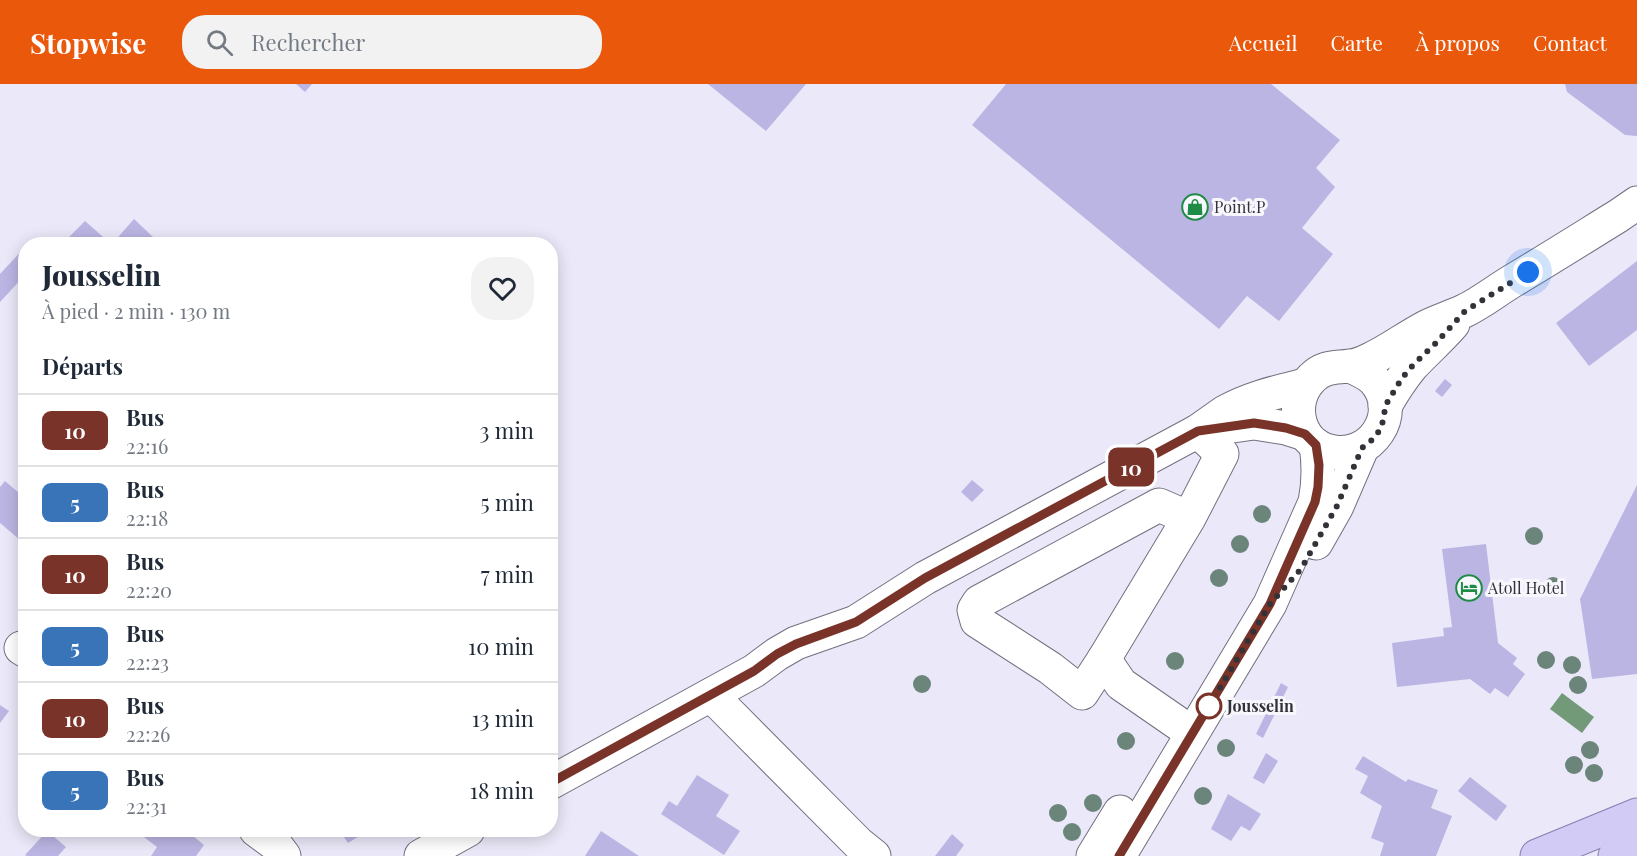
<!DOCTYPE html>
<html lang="fr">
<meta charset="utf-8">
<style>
:root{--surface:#fff;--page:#f2f2f3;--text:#1f2937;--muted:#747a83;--line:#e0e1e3;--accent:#ea580c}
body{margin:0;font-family:"Playfair Display",serif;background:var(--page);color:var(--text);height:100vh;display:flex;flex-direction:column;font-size:22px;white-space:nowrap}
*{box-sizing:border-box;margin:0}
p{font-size:20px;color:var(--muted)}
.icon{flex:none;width:33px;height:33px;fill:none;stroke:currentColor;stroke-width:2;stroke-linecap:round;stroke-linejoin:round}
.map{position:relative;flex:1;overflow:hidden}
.side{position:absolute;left:18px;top:153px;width:540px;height:600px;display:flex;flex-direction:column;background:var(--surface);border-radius:24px;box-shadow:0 3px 15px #0003}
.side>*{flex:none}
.badge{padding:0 12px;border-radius:9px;font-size:21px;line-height:39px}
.you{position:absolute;width:30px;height:30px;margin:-15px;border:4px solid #fff;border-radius:50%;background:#1a73e8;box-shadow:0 0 0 9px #1a73e833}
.map>.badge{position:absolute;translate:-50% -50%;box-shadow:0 0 0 3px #fff}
h2{padding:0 24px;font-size:22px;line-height:54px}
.round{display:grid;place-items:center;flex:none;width:63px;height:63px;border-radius:24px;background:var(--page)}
.head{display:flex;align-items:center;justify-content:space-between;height:102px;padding:0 24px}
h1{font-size:28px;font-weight:800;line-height:45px}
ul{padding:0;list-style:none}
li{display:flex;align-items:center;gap:18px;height:72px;padding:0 24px;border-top:2px solid var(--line)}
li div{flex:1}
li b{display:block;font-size:22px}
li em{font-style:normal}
li .badge{min-width:66px;font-weight:700;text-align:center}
header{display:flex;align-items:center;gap:36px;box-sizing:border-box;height:84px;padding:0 30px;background:var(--accent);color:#fff}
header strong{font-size:28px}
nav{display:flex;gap:33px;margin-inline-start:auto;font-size:21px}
.search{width:420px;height:54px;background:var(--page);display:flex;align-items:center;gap:15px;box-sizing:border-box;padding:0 21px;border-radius:24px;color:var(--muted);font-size:22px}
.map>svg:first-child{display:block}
.water{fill:#729a79}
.building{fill:#bbb5e3}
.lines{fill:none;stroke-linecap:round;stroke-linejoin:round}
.minor-casing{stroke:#72707f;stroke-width:35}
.major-casing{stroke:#867faf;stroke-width:35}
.minor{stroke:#fff;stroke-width:33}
.major{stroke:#d1cbf5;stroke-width:33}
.tree{fill:#6b857b}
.line-casing{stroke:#fff;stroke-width:14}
.line{stroke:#793329;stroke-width:9}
.walk{stroke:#333239;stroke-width:6;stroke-dasharray:0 10.8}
.stop-dot{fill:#fff;stroke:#793329;stroke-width:3}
.labels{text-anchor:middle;stroke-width:6;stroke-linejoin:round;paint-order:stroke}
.poi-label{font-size:16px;fill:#333239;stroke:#f8f7fe;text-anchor:start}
.stop-label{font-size:16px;font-weight:bold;fill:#333239;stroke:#f8f7fe;text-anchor:start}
</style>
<header>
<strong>Stopwise</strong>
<div class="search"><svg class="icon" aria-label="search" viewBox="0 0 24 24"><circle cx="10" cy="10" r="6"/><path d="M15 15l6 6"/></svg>Rechercher</div>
<nav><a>Accueil</a><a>Carte</a><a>À propos</a><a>Contact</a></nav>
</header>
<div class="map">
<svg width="1637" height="772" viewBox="0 0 1637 772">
<rect width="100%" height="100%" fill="#ebe9f9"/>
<path class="water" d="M1562,609l32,24 -12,16 -32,-24z"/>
<g class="building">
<path d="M296,0h16l-7,8z"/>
<path d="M708,0h98l-40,47z"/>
<path d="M1006,0h265l69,56 -24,28 19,19 -33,41 31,26 -54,67 -32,-25 -28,33 -247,-204z"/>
<path d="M1565,0h72v52l-12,-1 -58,-43z"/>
<path d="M134,135l19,18 -7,7h-34z"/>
<path d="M85,137l26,23h-49z"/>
<path d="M26,162v28l-26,28v-28z"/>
<path d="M1637,177v69l-48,36 -33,-43z"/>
<path d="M1445,295l7,6 -10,12 -7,-6z"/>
<path d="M972,396l12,10 -12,12 -11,-10z"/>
<path d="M5,397l21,18v46l-26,-22v-36z"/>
<path d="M1637,401v189l-45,5 -12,-80z"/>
<path d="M1486,460l12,99 19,15 -4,6 12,10 -17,23 -13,-9 -5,6 -20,-15 -73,8 -5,-44 52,-7 -1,-8 9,-1 -10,-78z"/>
<path d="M1281,599l7,4 -25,51 -7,-4z"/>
<path d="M0,621l9,6 -9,12z"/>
<path d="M1266,669l12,8 -14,23 -11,-6z"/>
<path d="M1363,672l43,26 2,-3 30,11 -7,18 21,8 -16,40h-56l4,-13 -13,-5 11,-32 -22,-13 8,-17 -13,-7z"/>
<path d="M697,691l32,20 -13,21 24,15 -16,24 -63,-41 8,-13 8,5z"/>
<path d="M1470,693l37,29 -11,15 -38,-30z"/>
<path d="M1228,710l33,20 -11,17 -9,-5 -10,15 -20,-12z"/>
<path d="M143,746h43l18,15 -8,11h-45l6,-9 -17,-13z"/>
<path d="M339,746h30l-21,13z"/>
<path d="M47,747l19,16 -8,9h-31l-2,-1z"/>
<path d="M601,747l38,25h-54z"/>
<path d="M952,750l12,11 -8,11h-21z"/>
</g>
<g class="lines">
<g class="minor-casing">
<g id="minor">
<path d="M1350,282c9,4 17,7 24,14 30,33 -4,82 -45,71 -33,-9 -40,-51 -17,-73 12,-12 23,-10 37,-12 7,0 16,-4 22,-7 19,-9 36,-22 55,-32 12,-6 25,-10 38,-16 17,-8 33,-21 50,-31 35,-21 70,-43 104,-64l19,-13"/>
<path d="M1385,322c8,-14 17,-28 27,-40 13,-14 28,-27 41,-42"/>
<path d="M1212,345l42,-6 32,5 19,6"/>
<path d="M1189,434l-30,-13 -180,97 -5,8 3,11 73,47 32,25 22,-34 85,-141 33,-64 -24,-23"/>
<path d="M1316,459l21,-37 25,-58"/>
<path d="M21,564l5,3"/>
<path d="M1104,575l17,25 71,49"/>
<path d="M711,611l148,149 15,12"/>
<path d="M550,699l204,-112 23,-17 19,-11 60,-21 69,-44 273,-147c9,-6 18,-13 27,-19 25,-14 52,-20 80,-27"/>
<path d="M256,746l19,14 9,12"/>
<path d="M421,772l47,-26"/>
<path d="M1093,772l27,-44"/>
<path d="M1119,772l151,-252 45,-102c4,-20 4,-37 1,-57"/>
</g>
</g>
<g class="major-casing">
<g id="major">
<path d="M1537,772l100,-41"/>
<path d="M1615,772l22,-9"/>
</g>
</g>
<use href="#minor" class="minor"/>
<use href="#major" class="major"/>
</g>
<g class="tree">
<circle cx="1262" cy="430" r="9"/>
<circle cx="1534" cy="452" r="9"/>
<circle cx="1240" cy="460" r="9"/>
<circle cx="1219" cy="494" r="9"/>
<circle cx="1553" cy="502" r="9"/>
<circle cx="1546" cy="576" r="9"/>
<circle cx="1175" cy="577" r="9"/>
<circle cx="1572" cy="581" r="9"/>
<circle cx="922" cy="600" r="9"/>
<circle cx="1578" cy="601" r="9"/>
<circle cx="1126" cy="657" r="9"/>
<circle cx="1226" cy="664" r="9"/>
<circle cx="1590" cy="666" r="9"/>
<circle cx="1574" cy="681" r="9"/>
<circle cx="1594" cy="689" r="9"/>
<circle cx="1203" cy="712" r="9"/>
<circle cx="1093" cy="719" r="9"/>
<circle cx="1058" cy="729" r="9"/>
<circle cx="1072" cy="748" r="9"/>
</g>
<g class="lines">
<g class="line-casing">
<path id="line" d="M550,699l204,-112 23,-17 19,-10 60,-22 69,-44 273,-147 56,-8 32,5 19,6 11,11 3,20 -1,22 -3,15 -45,102 -151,252"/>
</g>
<use href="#line" class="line"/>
<path class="walk" d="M1209,622l61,-102 31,-35 36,-63 25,-58 10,-8 8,-10 4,-12 1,-12 17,-28 11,-13 22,-21 30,-33 63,-39"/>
</g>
<defs>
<g id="shop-ring" transform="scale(1.35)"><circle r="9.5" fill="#f8f7fe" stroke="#1e8c45" stroke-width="1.5"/><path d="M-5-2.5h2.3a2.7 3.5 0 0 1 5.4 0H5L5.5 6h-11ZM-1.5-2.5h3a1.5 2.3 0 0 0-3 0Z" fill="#1e8c45"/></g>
<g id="hotel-ring" transform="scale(1.35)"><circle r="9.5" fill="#f8f7fe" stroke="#1e8c45" stroke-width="1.5"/><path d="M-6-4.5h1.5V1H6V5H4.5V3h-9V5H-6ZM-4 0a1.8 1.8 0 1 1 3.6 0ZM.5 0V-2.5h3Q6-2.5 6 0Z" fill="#1e8c45"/></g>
</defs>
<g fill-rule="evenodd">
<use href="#shop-ring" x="1195" y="123"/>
<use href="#hotel-ring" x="1469" y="504"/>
</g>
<circle class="stop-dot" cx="1209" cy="622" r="12"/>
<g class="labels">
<g class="poi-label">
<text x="1214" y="129">Point.P</text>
<text x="1488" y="510">Atoll Hotel</text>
</g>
<g class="stop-label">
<text x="1227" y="628">Jousselin</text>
</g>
</g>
</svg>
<div class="you" style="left:1528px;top:188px"></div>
<b class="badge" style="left:1131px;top:383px;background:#793329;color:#fff">10</b>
<section class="side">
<div class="head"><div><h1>Jousselin</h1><p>À pied · 2 min · 130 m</p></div><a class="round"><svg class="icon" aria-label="heart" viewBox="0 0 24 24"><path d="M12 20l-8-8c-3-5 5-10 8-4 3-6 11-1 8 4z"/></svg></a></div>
<h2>Départs</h2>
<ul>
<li><span class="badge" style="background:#793329;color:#fff">10</span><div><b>Bus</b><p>22:16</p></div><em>3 min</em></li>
<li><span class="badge" style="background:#3974b9;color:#fff">5</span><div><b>Bus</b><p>22:18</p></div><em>5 min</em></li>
<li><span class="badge" style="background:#793329;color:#fff">10</span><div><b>Bus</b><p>22:20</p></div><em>7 min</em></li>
<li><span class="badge" style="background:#3974b9;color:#fff">5</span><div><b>Bus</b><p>22:23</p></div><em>10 min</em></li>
<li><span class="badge" style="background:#793329;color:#fff">10</span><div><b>Bus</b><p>22:26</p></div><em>13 min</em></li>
<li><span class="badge" style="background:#3974b9;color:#fff">5</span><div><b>Bus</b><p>22:31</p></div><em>18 min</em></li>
</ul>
</section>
</div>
